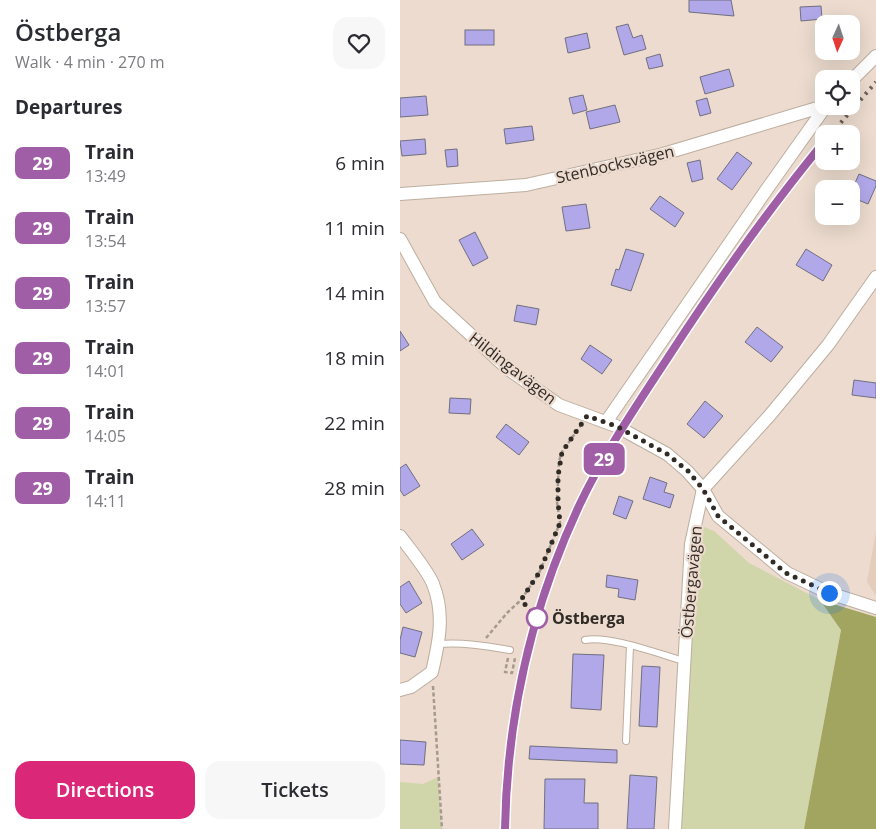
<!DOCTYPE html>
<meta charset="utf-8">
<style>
:root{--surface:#fff;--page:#f7f7f7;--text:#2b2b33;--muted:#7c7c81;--accent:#db2777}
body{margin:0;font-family:"Open Sans",sans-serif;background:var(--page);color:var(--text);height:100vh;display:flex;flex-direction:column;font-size:19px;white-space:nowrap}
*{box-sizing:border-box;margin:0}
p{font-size:16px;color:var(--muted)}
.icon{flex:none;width:28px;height:28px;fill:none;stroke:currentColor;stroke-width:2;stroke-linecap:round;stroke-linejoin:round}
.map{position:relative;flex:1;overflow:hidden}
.sheet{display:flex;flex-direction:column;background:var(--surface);width:400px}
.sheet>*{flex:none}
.badge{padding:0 10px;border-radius:8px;font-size:18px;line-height:32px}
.needle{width:32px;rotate:183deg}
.tools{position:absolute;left:415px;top:15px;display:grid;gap:10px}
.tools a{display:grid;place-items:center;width:45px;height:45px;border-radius:10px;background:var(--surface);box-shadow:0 5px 20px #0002;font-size:25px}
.you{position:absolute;width:25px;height:25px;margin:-12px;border:4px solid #fff;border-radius:50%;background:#1a73e8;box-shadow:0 0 0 8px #1a73e833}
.map>.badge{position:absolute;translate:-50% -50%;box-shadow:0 0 0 2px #fff}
h2{padding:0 15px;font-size:19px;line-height:45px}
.round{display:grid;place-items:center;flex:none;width:52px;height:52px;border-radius:15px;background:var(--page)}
.summary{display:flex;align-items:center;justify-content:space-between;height:85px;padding:0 15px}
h1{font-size:24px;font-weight:600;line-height:38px}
.action{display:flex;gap:10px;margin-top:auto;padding:10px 15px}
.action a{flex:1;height:58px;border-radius:15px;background:var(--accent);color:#fff;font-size:20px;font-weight:600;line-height:58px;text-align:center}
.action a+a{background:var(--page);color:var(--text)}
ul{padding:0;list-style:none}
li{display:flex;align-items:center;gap:15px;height:65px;padding:0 15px}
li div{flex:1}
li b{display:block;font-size:19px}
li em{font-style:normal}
li .badge{min-width:55px;font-weight:700;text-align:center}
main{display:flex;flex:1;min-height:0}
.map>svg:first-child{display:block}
.built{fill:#e4cebb}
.green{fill:#d1d5aa}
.forest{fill:#a1a560}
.building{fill:#b1a8e9;stroke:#716f80}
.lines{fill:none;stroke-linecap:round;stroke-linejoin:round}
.lane-casing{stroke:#bdaea0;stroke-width:8}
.street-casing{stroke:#bdaea0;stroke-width:14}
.path{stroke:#a6998f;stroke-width:2.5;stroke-dasharray:4 2.5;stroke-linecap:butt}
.lane{stroke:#fff;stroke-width:6}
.street{stroke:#fff;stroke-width:12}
.rail{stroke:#6a615a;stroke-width:4;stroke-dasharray:2.5 5;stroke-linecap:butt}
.line-casing{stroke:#fff;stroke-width:11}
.line{stroke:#a05ea6;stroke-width:8}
.walk{stroke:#312b26;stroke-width:5;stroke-dasharray:0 9}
.stop-dot{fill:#fff;stroke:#a05ea6;stroke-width:2.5}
.labels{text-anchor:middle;stroke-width:4.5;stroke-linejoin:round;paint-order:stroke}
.street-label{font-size:16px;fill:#312b26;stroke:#ecdbce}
.stop-label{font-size:16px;font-weight:bold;fill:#312b26;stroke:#ecdbce;text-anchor:start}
</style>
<main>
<section class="sheet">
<div class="summary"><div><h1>Östberga</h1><p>Walk · 4 min · 270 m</p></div><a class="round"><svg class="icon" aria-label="heart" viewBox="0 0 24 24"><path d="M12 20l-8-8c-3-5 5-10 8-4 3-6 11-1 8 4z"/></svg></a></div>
<h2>Departures</h2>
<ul>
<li><span class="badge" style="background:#a05ea6;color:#fff">29</span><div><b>Train</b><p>13:49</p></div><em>6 min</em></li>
<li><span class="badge" style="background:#a05ea6;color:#fff">29</span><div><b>Train</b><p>13:54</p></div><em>11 min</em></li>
<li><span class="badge" style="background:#a05ea6;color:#fff">29</span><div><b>Train</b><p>13:57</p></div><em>14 min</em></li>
<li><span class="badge" style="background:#a05ea6;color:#fff">29</span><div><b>Train</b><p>14:01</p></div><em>18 min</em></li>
<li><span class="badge" style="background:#a05ea6;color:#fff">29</span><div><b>Train</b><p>14:05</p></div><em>22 min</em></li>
<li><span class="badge" style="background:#a05ea6;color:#fff">29</span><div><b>Train</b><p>14:11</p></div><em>28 min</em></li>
</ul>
<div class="action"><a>Directions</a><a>Tickets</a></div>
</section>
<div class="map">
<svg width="476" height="829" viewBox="0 0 476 829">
<rect width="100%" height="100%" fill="#ecdbce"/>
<path class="built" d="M476,531v65l-9,-14z"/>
<g class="green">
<path d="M304,527l10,4 35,32 71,37 21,29 -37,200h-124l16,-281z"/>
<path d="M38,777l4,52h-42v-47l23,2z"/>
</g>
<path class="forest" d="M420,600l56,17v212h-72l37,-199z"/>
<g class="building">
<path d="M289,0h42l3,16 -45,-4z"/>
<path d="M421,6l1,13 -21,2 -1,-14z"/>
<path d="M228,24l5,14 9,-3 4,14 -22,6 -8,-28z"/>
<rect x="65" y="30" width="29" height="15"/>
<path d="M187,33l3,15 -22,5 -3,-15z"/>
<path d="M260,54l3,12 -14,3 -3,-11z"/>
<path d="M329,69l5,17 -29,8 -5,-17z"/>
<path d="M183,95l4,15 -14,4 -4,-16z"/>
<path d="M26,96l2,19 -28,2v-19z"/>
<path d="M307,98l4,15 -11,3 -4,-15z"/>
<path d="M215,105l5,17 -30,7 -4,-17z"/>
<path d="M132,126l2,14 -28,4 -2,-15z"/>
<path d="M25,139l1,15 -24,2 -2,-15z"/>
<path d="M57,149l1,17 -11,1 -2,-17z"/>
<path d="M337,152l15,11 -20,27 -15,-11z"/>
<path d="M300,160l3,19 -11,3 -5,-19z"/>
<path d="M459,174l17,7v5l-8,18 -17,-7v-5z"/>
<path d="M260,196l24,17 -9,14 -25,-18z"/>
<path d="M186,204l4,24 -24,3 -4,-24z"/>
<path d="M75,232l13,26 -15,8 -14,-26z"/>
<path d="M226,249l18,5 -13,37 -20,-6 5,-16 3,1z"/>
<path d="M406,249l26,16 -9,16 -27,-16z"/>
<path d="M117,305l22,4 -3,16 -22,-4z"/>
<path d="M357,327l26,20 -12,15 -26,-20z"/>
<path d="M0,331l9,14 -9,6z"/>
<path d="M190,345l22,15 -10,14 -21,-15z"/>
<path d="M454,380l22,3v15l-24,-3z"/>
<path d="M50,398l21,1 -1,15 -21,-1z"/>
<path d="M305,401l18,15 -19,22 -17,-14z"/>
<path d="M106,424l23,18 -10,13 -23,-18z"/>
<path d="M6,464l14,22 -16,10 -4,-6v-22z"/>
<path d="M250,477l17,6 -3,9 10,3 -4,13 -27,-9z"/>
<path d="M219,496l14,5 -7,18 -13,-5z"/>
<path d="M72,529l12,16 -22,15 -11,-16z"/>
<path d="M207,575l31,5 -3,20 -17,-3 1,-8 -13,-2z"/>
<path d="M9,581l13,22 -16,10 -6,-9v-17z"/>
<path d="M3,627l19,5 -7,25 -15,-4v-13z"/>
<path d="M173,654l31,1 -3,55 -30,-2z"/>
<path d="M242,666l18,1 -3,60 -18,-1z"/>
<path d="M0,740l26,2 -2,23 -24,-1z"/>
<path d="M130,746l87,4v13l-88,-4z"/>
<path d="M230,775l27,2 -3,52h-27z"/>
<path d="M145,779h40l-1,24h14v26h-54z"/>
</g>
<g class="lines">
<g class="lane-casing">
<g id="lane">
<path d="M185,640c24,-5 74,14 99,21"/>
<path d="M39,644c24,-2 47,2 71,6"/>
<path d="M226,741l4,-95"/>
</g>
</g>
<g class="street-casing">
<g id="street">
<path d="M451,81l25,-25"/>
<path d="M0,194l126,-9 137,-31 161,-48"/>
<path d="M0,239l35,63 73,67 51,36 57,21 51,28 20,17 16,18 15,27 69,57 42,20 47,15"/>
<path d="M206,422l161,-233 59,-83"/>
<path d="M0,536c9,12 28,35 33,48 12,30 6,58 -1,88l-21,15 -11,3"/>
<path d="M275,829l16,-285 12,-55 67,-74 58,-70 48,-68"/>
</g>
</g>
<g class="path">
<path d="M86,638l21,-25 14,-13 18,-27 21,-50 -3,-21 2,-41 3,-9 19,-27"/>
<path d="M108,658l-3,14 7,1 3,-15"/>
<path d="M33,686l9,143"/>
</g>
<use href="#lane" class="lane"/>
<use href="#street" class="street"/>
<g class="rail">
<path d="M431,134l45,-52"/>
<path d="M105,829c2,-112 27,-222 74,-323 25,-54 59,-104 92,-154 47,-73 98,-143 153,-210"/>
</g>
</g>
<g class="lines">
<g class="line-casing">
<path id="line" d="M105,829c2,-112 27,-222 74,-323 25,-53 58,-101 90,-150 48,-74 99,-146 155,-214"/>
</g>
<use href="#line" class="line"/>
<path class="walk" d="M137,618l-16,-18 18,-27 21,-50 -2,-21v-26l4,-24 25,-36 29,10 51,28 21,17 15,18 15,27 68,57 43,20"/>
</g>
<circle class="stop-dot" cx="137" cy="618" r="10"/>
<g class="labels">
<g class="street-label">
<text transform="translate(215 164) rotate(-13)" y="6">Stenbocksvägen</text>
<text transform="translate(113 368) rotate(38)" y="6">Hildingavägen</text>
<text transform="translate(291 582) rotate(-85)" y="6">Östbergavägen</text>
</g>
<g class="stop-label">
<text x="152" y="624">Östberga</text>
</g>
</g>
</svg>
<div class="tools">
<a><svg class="needle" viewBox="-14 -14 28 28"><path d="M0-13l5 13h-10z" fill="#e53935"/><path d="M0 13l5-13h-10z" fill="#7c7c81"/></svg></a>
<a><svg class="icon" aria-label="locate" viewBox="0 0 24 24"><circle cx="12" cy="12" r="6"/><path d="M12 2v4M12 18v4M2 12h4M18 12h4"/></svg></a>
<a>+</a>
<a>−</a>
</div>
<div class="you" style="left:429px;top:593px"></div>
<b class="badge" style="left:204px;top:459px;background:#a05ea6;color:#fff">29</b>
</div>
</main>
